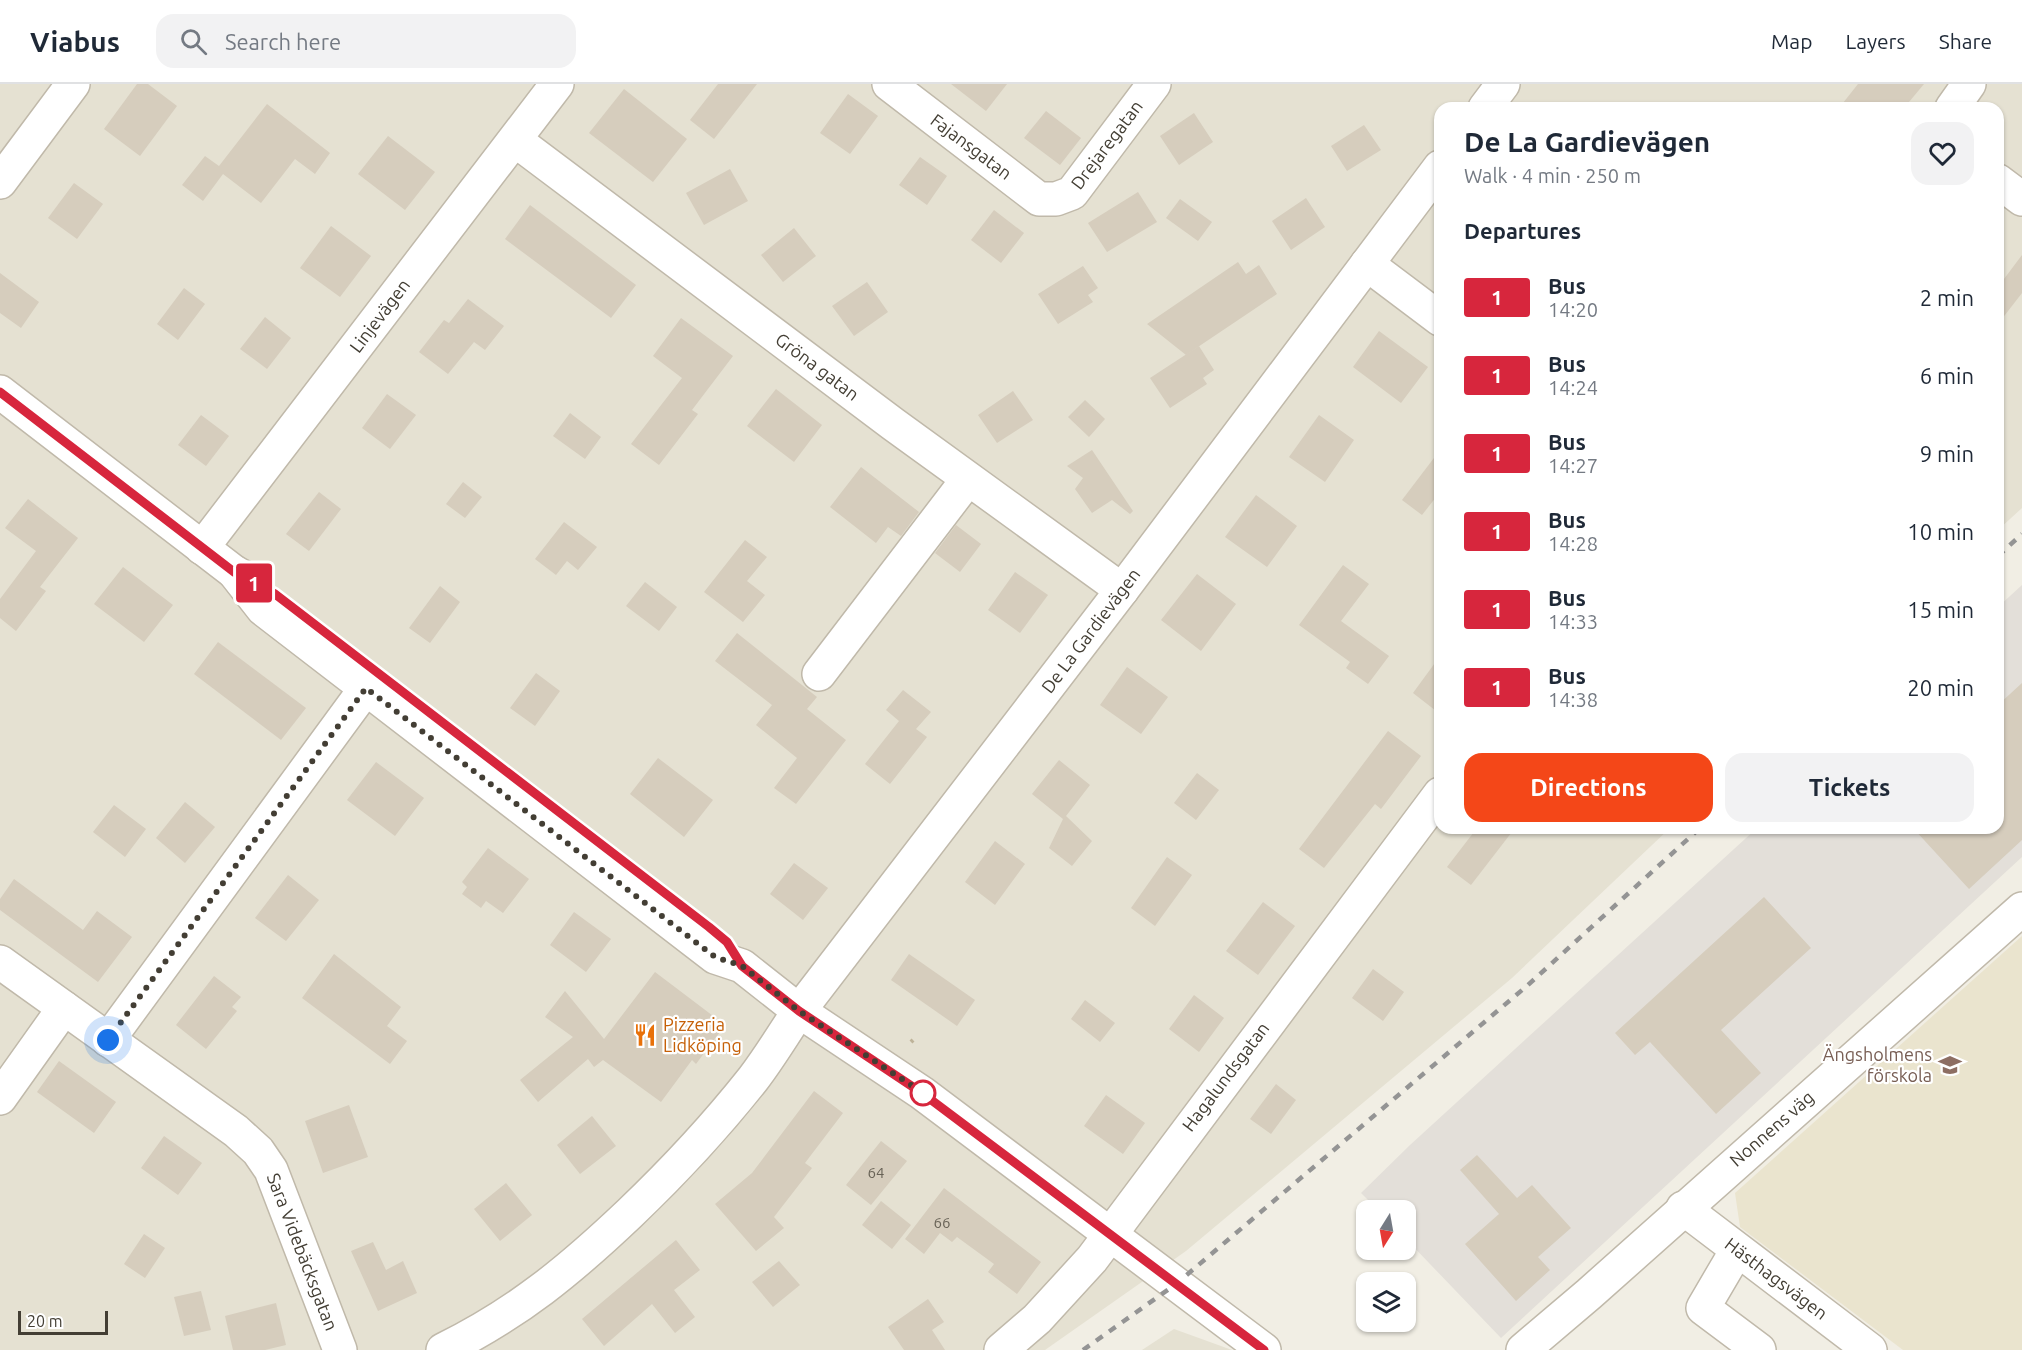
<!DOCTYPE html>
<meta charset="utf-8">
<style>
:root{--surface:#fff;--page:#f2f2f3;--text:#1f2937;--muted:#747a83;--line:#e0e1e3;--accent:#f44718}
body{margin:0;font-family:Ubuntu,sans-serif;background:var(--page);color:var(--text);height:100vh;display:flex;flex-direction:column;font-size:22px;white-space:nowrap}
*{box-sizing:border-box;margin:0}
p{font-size:20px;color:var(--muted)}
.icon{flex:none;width:33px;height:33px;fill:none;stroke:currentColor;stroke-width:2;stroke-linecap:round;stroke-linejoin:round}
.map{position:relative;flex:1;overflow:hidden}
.sheet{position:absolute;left:1434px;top:18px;width:570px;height:732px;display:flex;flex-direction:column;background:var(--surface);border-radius:18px;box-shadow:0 2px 4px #0004}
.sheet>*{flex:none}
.badge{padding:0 12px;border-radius:4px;font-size:21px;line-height:39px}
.needle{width:39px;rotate:191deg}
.buttons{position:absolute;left:1356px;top:1116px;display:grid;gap:12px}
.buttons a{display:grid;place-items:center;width:60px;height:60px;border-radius:12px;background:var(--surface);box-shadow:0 2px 4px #0004;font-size:30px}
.scale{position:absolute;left:18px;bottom:15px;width:90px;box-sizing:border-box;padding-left:6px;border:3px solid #433e34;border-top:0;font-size:16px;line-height:21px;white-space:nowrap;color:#433e34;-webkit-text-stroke:4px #fff;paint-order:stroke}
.you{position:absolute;width:30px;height:30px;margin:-15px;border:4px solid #fff;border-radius:50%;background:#1a73e8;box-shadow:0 0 0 9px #1a73e833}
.map>.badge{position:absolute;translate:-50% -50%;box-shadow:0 0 0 3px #fff}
h2{padding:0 30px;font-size:22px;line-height:54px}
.round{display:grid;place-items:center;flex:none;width:63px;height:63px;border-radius:18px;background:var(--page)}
.summary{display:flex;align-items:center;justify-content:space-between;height:102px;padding:0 30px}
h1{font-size:28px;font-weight:700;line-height:45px}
.cta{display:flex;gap:12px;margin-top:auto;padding:12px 30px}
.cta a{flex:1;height:69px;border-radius:18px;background:var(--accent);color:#fff;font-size:24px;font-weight:700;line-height:69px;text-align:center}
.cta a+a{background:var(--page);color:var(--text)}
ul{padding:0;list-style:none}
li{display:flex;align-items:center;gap:18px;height:78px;padding:0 30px}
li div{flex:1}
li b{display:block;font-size:22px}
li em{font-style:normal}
li .badge{min-width:66px;font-weight:700;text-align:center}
header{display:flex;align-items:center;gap:36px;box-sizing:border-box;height:84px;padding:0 30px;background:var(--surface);border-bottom:2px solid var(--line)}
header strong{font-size:28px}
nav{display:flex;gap:33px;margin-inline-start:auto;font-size:21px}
.search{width:420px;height:54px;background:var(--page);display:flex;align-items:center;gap:15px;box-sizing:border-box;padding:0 21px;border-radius:18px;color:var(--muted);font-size:22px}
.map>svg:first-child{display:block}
.residential{fill:#e5e1d2}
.industrial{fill:#e3dfd9}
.education{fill:#eae4ce}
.building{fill:#d6cdbd}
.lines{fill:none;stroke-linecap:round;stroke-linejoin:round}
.minor-casing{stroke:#c0b9aa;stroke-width:36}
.path{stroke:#beb399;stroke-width:4;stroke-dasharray:3 3;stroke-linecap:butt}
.minor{stroke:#fff;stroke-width:33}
.rail{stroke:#949494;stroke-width:4.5;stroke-dasharray:8 8;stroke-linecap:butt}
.line-casing{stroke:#fff;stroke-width:14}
.line{stroke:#d7263d;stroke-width:9}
.walk{stroke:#433e34;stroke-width:6;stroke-dasharray:0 10.8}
.stop-dot{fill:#fff;stroke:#d7263d;stroke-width:3}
.labels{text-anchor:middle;stroke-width:4.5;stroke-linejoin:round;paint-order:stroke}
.number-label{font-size:15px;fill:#686256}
.street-label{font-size:18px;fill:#433e34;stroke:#fff}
.food-label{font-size:18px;fill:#c56008;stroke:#fff;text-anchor:start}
.education-label{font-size:18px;fill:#785e54;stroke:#fff;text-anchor:end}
</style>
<header>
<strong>Viabus</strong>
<div class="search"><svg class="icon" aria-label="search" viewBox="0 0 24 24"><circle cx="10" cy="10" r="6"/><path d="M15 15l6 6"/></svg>Search here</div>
<nav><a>Map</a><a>Layers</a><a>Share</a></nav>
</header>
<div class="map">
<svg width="2022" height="1266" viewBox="0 0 2022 1266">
<rect width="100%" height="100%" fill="#f1eee4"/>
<g class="residential">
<path d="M0,0h2022v424l-24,22v-422h-558v720h230l-158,150 -326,273 -141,99h-1045z"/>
<path d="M1174,1245l58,21h-90z"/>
</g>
<path class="industrial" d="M2022,501v272l-521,481 -95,-99v-29h-28l-17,-17 49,-48 347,-317h241v-221z"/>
<path class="education" d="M2022,852v414h-119l-163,-123 -5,-34z"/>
<g class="building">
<path d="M137,0h11l29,22 -37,50 -36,-27z"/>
<path d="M718,0h39l-43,55 -24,-19z"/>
<path d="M951,0h56l-21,27z"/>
<path d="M1858,0h66l-20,24h-65z"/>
<path d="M624,5l63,50 -34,43 -64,-49z"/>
<path d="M848,10l30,22 -28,38 -30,-21z"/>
<path d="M267,20l63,49 -15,21 -20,-15 -34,44 -38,-29 -20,27 -21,-16 23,-29 14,10z"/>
<path d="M1046,27l35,27 -21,27 -36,-27z"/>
<path d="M1194,29l19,29 -34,23 -19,-29z"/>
<path d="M1364,41l17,25 -34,21 -16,-25z"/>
<path d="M388,52l47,36 -30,38 -47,-36z"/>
<path d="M920,73l27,19 -20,29 -28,-20z"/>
<path d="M730,85l18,32 -44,24 -18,-32z"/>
<path d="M74,99l29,21 -26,35 -29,-21z"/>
<path d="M1138,108l19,30 -50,30 -19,-29z"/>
<path d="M1306,114l19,29 -34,23 -19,-29z"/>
<path d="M1180,115l32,23 -14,19 -32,-23z"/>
<path d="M530,121l106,80 -25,33 -106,-79z"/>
<path d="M994,126l30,23 -23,30 -30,-23z"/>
<path d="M331,142l40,30 -31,41 -40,-29z"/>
<path d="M794,144l22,28 -33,26 -22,-27z"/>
<path d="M2022,171v38l-24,31v-37z"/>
<path d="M1238,178l8,12 13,-9 18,29 -91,61 -39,-31z"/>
<path d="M1083,182l15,22 -10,7 5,7 -35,22 -20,-30z"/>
<path d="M0,189l39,29 -18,26 -21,-15z"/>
<path d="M867,198l21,30 -34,24 -22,-30z"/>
<path d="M184,204l21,16 -27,36 -21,-16z"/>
<path d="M468,215l36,27 -19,24 -11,-8 -26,32 -29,-22 25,-32 5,3z"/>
<path d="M265,233l26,21 -24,31 -27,-20z"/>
<path d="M681,234l52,38 -41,54 6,4 -39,51 -28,-21 51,-66 -29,-22z"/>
<path d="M1379,247l49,36 -27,36 -48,-36z"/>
<path d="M1199,262l15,24 -11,8 4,6 -37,24 -20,-30z"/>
<path d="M776,305l46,36 -28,37 -47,-36z"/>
<path d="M1013,307l20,29 -36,23 -19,-28z"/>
<path d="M387,310l29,21 -26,34 -28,-21z"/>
<path d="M1085,316l20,19 -16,18 -21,-20z"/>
<path d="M570,329l31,24 -16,22 -32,-23z"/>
<path d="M201,331l28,21 -23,30 -28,-21z"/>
<path d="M1319,331l35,25 -29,42 -36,-25z"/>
<path d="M1092,366l41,61 -3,3 -18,-14 -20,13 -17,-24 8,-11 -16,-12z"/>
<path d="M1440,366v42l-18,23 -20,-15z"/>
<path d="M861,383l58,45 -18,24 -13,-9 -12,16 -46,-36z"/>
<path d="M463,398l19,15 -17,21 -19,-14z"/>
<path d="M319,408l22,17 -32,42 -23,-17z"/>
<path d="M1256,411l41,31 -30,41 -42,-30z"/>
<path d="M28,415l50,39 -38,49 6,4 -30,40 -16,-13v-19l36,-48 -31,-23z"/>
<path d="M564,438l33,25 -19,23 -11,-9 -11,14 -21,-16z"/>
<path d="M956,441l25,19 -21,28 -25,-19z"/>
<path d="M745,456l22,17 -20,24 18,14 -22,27 -39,-30z"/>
<path d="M1343,481l26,19 -28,37 48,35 -21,28 -22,-16 4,-6 -51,-37z"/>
<path d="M123,483l50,38 -29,37 -50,-38z"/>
<path d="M1015,488l33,23 -28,38 -32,-23z"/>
<path d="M1197,490l39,30 -35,47 -40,-31z"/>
<path d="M645,498l32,25 -18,24 -33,-25z"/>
<path d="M440,502l20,16 -30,41 -21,-15z"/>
<path d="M737,549l80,64 -10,12 39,31 -50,64 -22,-16 23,-30 -41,-33 16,-20 -57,-44z"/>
<path d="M218,558l88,66 -25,32 -87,-66z"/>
<path d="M1440,572v58l-27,-21z"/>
<path d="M1127,583l41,30 -27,37 -41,-29z"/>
<path d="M536,589l24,18 -25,35 -25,-18z"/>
<path d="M2022,599v157l-53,49 -56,-61h85v-123z"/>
<path d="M903,606l28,22 -15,17 11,8 -37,47 -25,-20 34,-43 -13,-11z"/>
<path d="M1388,647l33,25 -40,53 -6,-5 -51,64 -25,-19z"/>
<path d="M658,674l55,42 -29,37 -54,-43z"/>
<path d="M1059,676l31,25 -24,31 26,25 -20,25 -23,-18 14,-29 -31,-25z"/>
<path d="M376,678l48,36 -29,38 -48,-36z"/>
<path d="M1197,689l22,17 -23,30 -22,-17z"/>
<path d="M185,718l30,25 -30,36 -29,-25z"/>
<path d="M114,721l32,24 -21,28 -32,-25z"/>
<path d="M1477,744h38l-44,57 -24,-18z"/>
<path d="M995,757l30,23 -30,41 -30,-23z"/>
<path d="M488,764l41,31 -26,34 -17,-12 -5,7 -19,-14 5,-7 -5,-5z"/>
<path d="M1167,773l25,18 -37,51 -24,-18z"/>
<path d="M794,779l34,25 -25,32 -33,-26z"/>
<path d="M288,791l31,25 -33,41 -31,-23z"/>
<path d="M14,795l69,51 14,-19 35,26 -34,45 -98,-72v-11z"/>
<path d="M1764,813l47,51 -90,82 40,43 -45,41 -66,-72 -15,13 -20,-22z"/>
<path d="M1263,818l32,24 -37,49 -32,-24z"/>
<path d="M574,828l37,27 -25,33 -36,-27z"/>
<path d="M334,870l67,53 -14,19 20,15 -17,23 -88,-66z"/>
<path d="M909,870l66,46 -18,26 -66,-46z"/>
<path d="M1373,885l31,23 -21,29 -31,-23z"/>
<path d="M655,888l70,53 -29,39 -4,-4 -31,42 -58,-42 -9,7 -6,-8 -50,43 -18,-22 53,-43 -28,-20 20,-26 39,48z"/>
<path d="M214,892l27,21 -9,10 5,4 -31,38 -30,-24z"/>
<path d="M1194,911l30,23 -25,34 -30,-23z"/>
<path d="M1085,916l30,23 -15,19 -29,-23z"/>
<path d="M59,977l57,41 -22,31 -57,-41z"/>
<path d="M1276,1000l20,16 -25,34 -21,-15z"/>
<path d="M814,1007l29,22 -38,50 7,5 -38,49 10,11 -28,23 -41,-47 37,-31z"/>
<path d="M1106,1011l39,28 -22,31 -39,-28z"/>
<path d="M349,1021l19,52 -45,16 -18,-52z"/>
<path d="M592,1032l24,30 -36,28 -23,-29z"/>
<path d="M164,1052l38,27 -24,32 -37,-27z"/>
<path d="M881,1057l26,20 -36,44 -25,-20z"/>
<path d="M1477,1071l40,43 15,-13 39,43 -33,29 12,13 -34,31 -51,-57 34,-30 -39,-44z"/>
<path d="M506,1099l26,32 -32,26 -26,-32z"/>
<path d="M944,1104l97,74 -24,32 -29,-22 6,-8 -37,-27 -5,5 -12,-9 -16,21 -19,-15z"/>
<path d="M881,1117l30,24 -19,24 -30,-24z"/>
<path d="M144,1150l21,14 -20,30 -21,-14z"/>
<path d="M676,1156l24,30 -26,20 21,27 -20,16 -23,-29 -48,42 -22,-27z"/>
<path d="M373,1158l13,28 17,-9 14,32 -39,18 -27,-60z"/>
<path d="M779,1177l21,24 -27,22 -21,-25z"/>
<path d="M201,1207l10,39 -27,6 -10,-39z"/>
<path d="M928,1215l16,23 -12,8 13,20h-41l-16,-23z"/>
<path d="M276,1219l10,42 -21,5h-32l-8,-34z"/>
</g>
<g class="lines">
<g class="minor-casing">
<g id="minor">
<path d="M889,0l150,115h17l16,-6 82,-109"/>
<path d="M1485,24l18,-24"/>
<path d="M1952,24l17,-24"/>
<path d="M515,56l378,284 229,166"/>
<path d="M1998,97l24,18"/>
<path d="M0,98l73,-98"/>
<path d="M1367,180l73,55"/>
<path d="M0,308l234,180 20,11"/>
<path d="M202,464l355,-464"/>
<path d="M234,488l29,37 452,348 27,9 57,45 123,82 342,257"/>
<path d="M819,590l149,-195"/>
<path d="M0,878l236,169 22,20 13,19 69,180"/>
<path d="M108,956l258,-352"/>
<path d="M0,1014l64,-90"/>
<path d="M1683,1124l187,142"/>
<path d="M1737,1166l-34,58 56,42"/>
<path d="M443,1266c75,-37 127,-80 187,-137 44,-42 85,-86 123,-134 17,-22 31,-46 46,-68l323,-421 318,-423"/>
<path d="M1001,1266l36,-31 55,-60 348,-465"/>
<path d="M1523,1266l66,-56 433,-385"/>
</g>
</g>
<path class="path" d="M911,958l2,-2"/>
<use href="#minor" class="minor"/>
<g class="rail">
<path d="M1998,472l24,-22"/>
<path d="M1083,1266l93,-66 352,-299 172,-157"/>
</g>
</g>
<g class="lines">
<g class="line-casing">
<path id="line" d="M0,308l234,180 41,22 434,333 18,15 15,24 57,45 123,82 342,257"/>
</g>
<use href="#line" class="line"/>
<path class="walk" d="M108,956l258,-352 349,269 27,9 57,45 124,82"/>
</g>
<defs>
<g id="restaurant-bare" transform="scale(1.8)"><path d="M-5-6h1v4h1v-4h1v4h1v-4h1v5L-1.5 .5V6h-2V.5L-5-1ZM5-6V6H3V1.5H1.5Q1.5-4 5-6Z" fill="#e8710a" stroke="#fff" stroke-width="2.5" paint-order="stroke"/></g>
<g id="school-bare" transform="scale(1.8)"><path d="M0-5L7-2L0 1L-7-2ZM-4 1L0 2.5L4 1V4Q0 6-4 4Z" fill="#8d6e63" stroke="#fff" stroke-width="2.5" paint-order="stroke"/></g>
</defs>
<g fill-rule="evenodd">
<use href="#restaurant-bare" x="645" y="951"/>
<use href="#school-bare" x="1950" y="981"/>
</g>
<circle class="stop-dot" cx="923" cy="1009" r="12"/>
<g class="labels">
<g class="number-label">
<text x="876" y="1094">64</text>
<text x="942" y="1144">66</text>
</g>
<g class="street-label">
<text transform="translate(1107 61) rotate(-53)" y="6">Drejaregatan</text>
<text transform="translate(971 63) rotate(37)" y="6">Fajansgatan</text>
<text transform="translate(380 232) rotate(-53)" y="6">Linjevägen</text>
<text transform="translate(817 283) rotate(37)" y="6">Gröna gatan</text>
<text transform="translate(1091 547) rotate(-53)" y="6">De La Gardievägen</text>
<text transform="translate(1226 993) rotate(-53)" y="6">Hagalundsgatan</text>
<text transform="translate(1772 1045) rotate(-41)" y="6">Nonnens väg</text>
<text transform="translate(302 1168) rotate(69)" y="6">Sara Videbäcksgatan</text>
<text transform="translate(1776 1195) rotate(37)" y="6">Hästhagsvägen</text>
</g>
<g class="food-label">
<text x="663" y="947">Pizzeria<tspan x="663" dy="21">Lidköping</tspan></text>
</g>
<g class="education-label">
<text x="1932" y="977">Ängsholmens<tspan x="1932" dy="21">förskola</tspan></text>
</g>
</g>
</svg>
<div class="buttons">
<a><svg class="needle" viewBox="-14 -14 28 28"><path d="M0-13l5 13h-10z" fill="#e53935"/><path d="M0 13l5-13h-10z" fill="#747a83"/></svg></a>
<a><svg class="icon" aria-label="layers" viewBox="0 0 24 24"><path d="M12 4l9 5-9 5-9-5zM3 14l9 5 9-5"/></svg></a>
</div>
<div class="scale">20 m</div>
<div class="you" style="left:108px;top:956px"></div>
<b class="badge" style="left:254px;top:499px;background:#d7263d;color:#fff">1</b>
<section class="sheet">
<div class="summary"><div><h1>De La Gardievägen</h1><p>Walk · 4 min · 250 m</p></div><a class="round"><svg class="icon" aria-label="heart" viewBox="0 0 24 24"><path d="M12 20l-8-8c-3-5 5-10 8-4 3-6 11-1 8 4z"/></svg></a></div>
<h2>Departures</h2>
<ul>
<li><span class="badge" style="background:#d7263d;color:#fff">1</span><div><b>Bus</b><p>14:20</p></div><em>2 min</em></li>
<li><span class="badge" style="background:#d7263d;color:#fff">1</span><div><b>Bus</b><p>14:24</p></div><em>6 min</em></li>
<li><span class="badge" style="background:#d7263d;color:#fff">1</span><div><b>Bus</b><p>14:27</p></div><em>9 min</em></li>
<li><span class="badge" style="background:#d7263d;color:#fff">1</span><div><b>Bus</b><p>14:28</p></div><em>10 min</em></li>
<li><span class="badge" style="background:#d7263d;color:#fff">1</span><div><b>Bus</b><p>14:33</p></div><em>15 min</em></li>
<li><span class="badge" style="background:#d7263d;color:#fff">1</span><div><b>Bus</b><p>14:38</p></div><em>20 min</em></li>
</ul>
<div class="cta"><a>Directions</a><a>Tickets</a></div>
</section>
</div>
